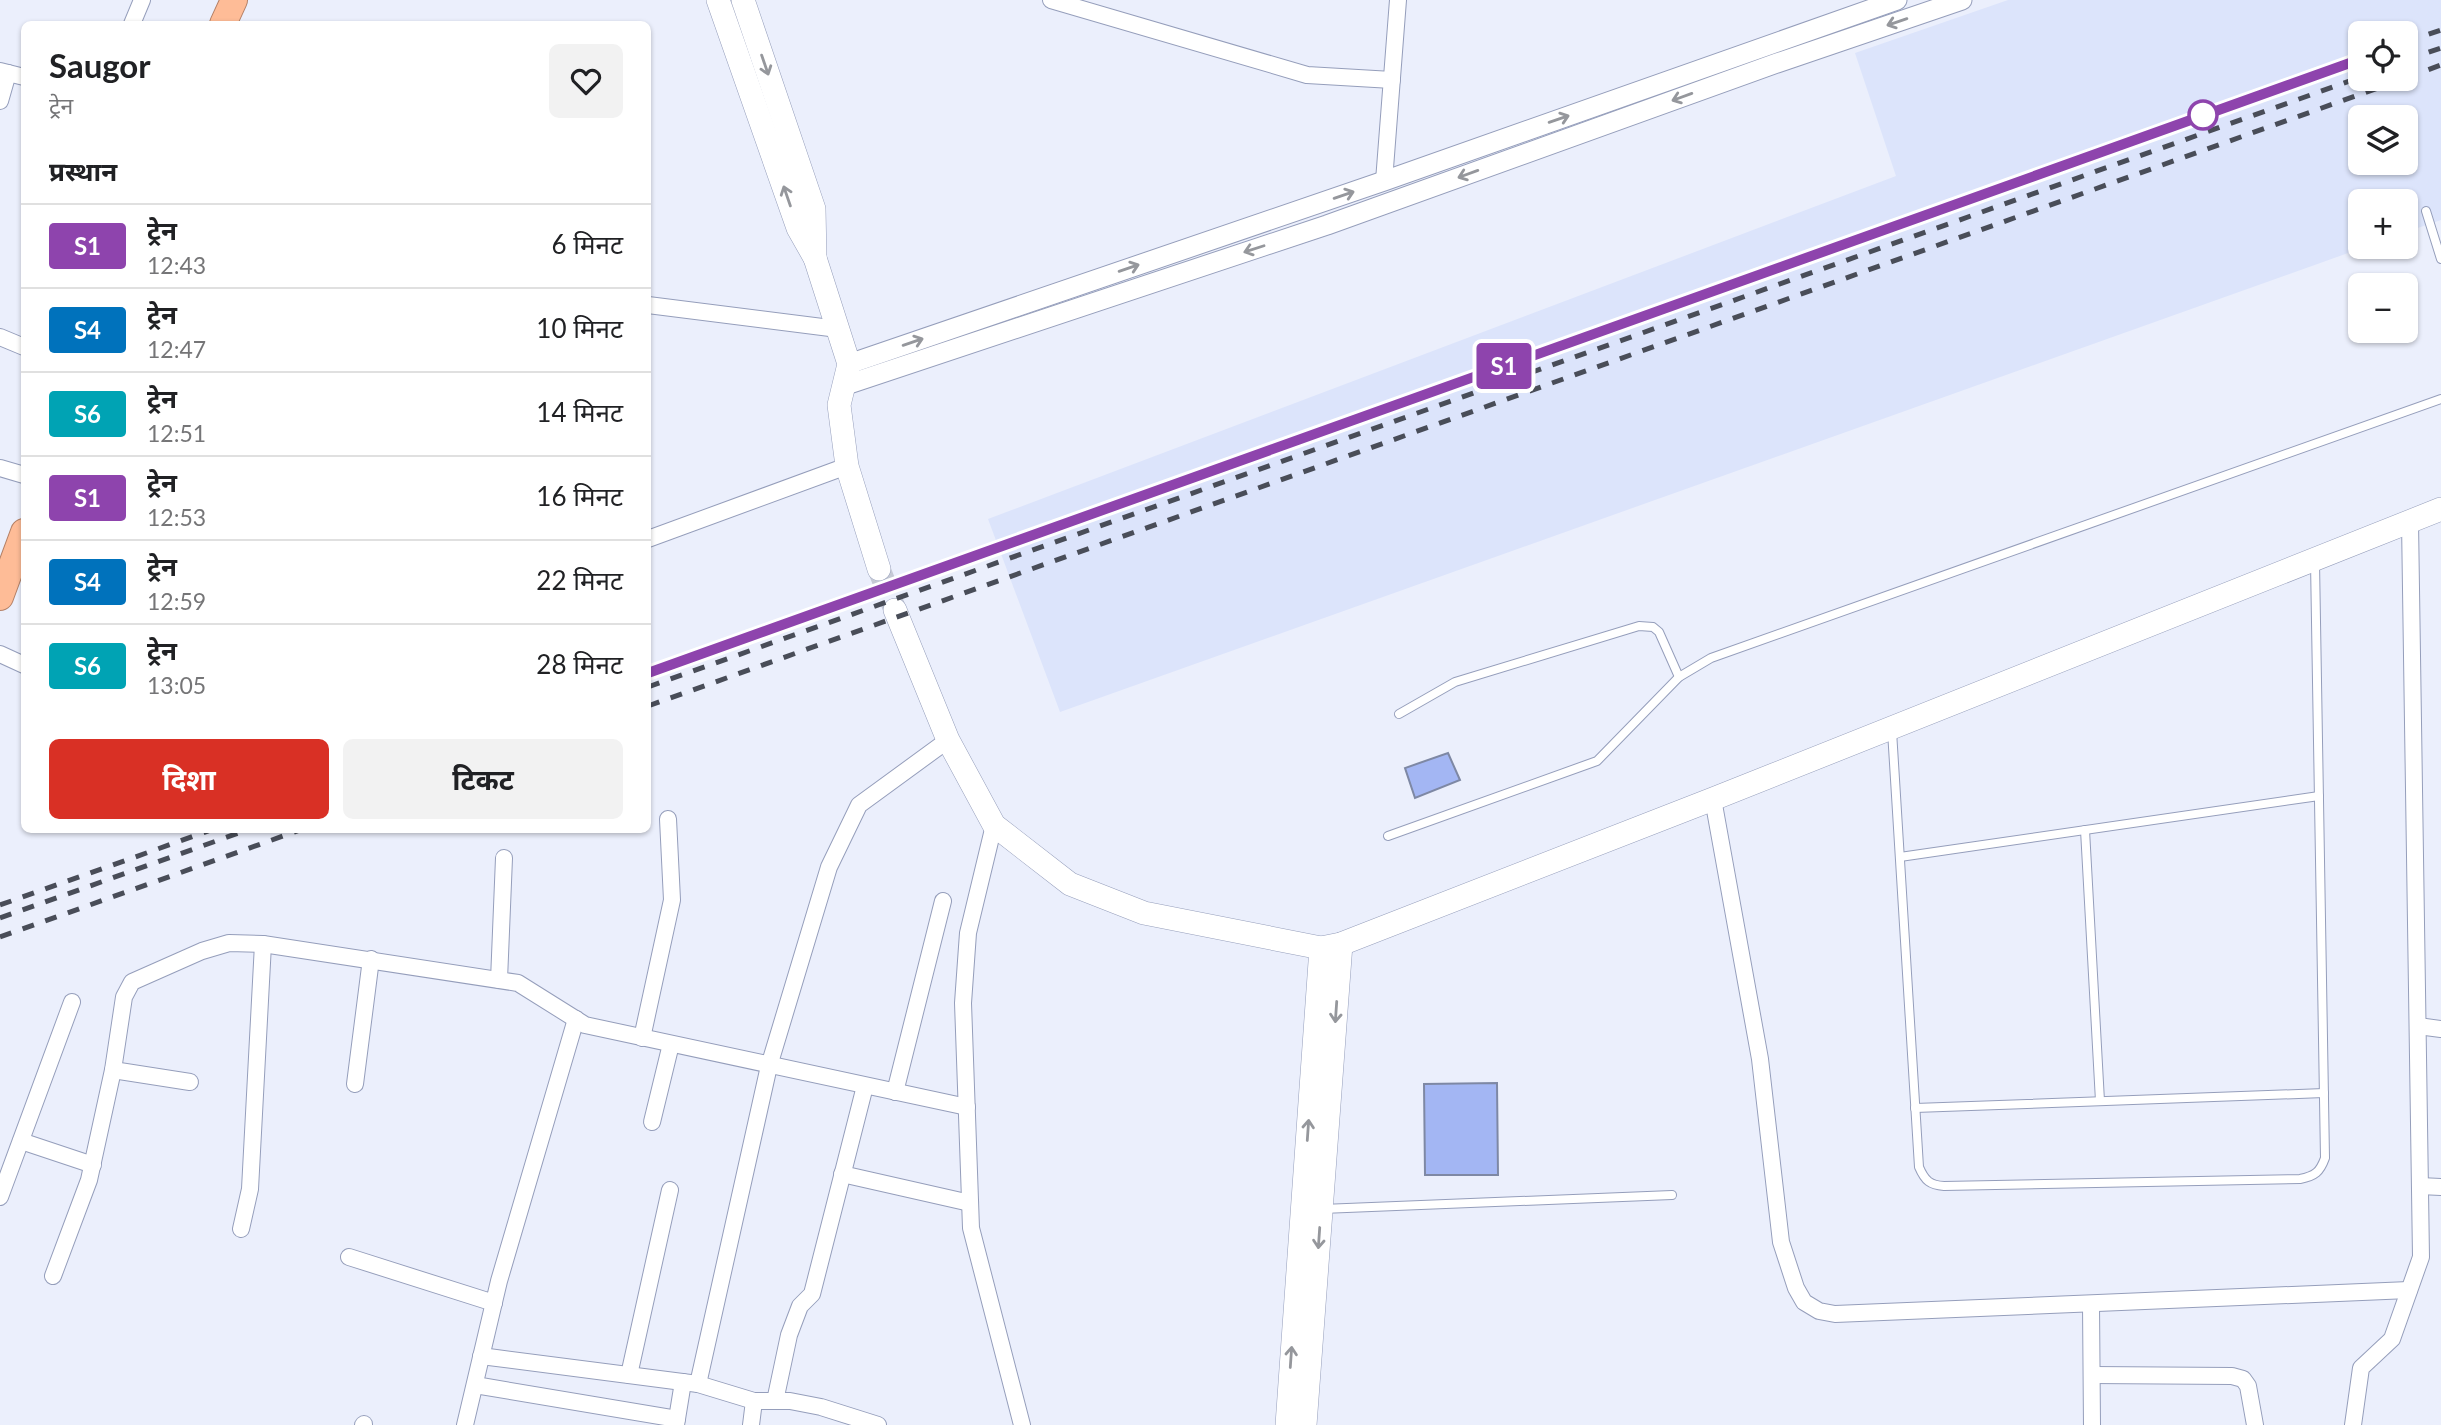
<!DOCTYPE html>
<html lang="hi">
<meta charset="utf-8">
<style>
:root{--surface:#fff;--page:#f2f2f2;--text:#202124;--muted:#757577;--line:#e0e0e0;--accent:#d93025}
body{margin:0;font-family:Lato,"Noto Sans Devanagari",sans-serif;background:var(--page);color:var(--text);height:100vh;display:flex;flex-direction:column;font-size:26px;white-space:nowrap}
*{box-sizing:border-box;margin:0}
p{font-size:23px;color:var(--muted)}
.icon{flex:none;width:38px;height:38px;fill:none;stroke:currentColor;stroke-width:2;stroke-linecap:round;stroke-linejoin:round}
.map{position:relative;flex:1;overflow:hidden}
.drawer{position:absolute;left:21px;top:21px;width:630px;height:812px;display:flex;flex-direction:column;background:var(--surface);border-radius:10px;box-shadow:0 2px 5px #0004}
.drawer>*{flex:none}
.badge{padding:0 14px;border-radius:5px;font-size:24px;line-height:46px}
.fabs{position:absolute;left:2348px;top:21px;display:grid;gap:14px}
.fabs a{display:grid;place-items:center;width:70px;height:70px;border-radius:10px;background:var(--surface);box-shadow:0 2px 5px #0004;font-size:35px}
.map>.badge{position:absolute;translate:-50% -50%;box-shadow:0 0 0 4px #fff}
h2{padding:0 28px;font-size:26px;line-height:63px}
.round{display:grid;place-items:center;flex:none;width:74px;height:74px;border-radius:10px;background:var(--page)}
.head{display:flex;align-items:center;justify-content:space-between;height:119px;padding:0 28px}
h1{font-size:33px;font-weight:700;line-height:52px}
.primary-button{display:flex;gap:14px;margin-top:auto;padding:14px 28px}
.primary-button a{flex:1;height:80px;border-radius:10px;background:var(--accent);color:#fff;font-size:28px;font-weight:700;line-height:80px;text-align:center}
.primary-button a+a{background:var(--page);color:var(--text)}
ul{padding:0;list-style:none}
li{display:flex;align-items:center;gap:21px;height:84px;padding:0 28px;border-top:2px solid var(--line)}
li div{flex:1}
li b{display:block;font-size:26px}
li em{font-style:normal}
li .badge{min-width:77px;font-weight:700;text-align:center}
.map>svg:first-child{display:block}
.built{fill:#dce4fb;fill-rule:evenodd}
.building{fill:#a3b6f3;stroke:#7e88a4;stroke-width:2}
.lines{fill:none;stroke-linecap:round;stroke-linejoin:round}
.secondary-tunnel{stroke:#c5c9d5;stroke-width:23;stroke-dasharray:23 11;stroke-linecap:butt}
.service-casing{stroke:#959ebb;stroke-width:10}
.minor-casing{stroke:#959ebb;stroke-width:18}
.tertiary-casing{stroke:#959ebb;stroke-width:21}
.secondary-casing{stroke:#959ebb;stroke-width:24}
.trunk-casing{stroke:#b48066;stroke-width:28}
.service{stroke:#fff;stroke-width:8}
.minor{stroke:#fff;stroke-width:16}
.tertiary{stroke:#fff;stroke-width:19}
.secondary{stroke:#fff;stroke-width:23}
.trunk{stroke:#febc97;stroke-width:26}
.rail{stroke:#494d58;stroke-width:5;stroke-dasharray:12 12;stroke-linecap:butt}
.oneway{stroke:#95979c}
.line-casing{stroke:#fff;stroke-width:16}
.line{stroke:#8e44ad;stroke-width:10}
.stop-dot{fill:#fff;stroke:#8e44ad;stroke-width:3.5}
</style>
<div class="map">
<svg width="2441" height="1425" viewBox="0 0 2441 1425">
<rect width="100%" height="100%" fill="#ebeffc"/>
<path class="built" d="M2008,0h433v220l-35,12v-31h-45v46h4l-1305,465 -72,-193 908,-343 -41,-123zM2361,33h45v46h-45zM2361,117h45v46h-45z"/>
<g class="building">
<path d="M1448,753l12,27 -45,18 -10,-30z"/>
<path d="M1497,1083l1,92h-73l-1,-91z"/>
</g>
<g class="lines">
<path class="secondary-tunnel" d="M879,569l16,41"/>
<g class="service-casing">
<g id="service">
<path d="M2426,211l15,48"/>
<path d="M1399,714l56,-32 184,-56 14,1 6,5 20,45"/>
<path d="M1892,731l27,436c6,14 11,18 25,19l356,-7c15,-3 20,-7 25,-21l-10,-596"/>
<path d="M2085,830l15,271"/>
<path d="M1388,836l209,-75 82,-84 32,-19 730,-259"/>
<path d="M1900,857l419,-61"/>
<path d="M1915,1108l409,-15"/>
<path d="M1322,1209l350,-14"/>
</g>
</g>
<g class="minor-casing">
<g id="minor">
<path d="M1051,0l256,75 85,5"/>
<path d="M132,24l10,-24"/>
<path d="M0,71l24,6"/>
<path d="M0,101l8,-28"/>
<path d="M1384,181l14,-181"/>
<path d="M648,305l190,24"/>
<path d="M0,337l24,10"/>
<path d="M0,468l24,7"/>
<path d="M648,539l199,-73"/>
<path d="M0,654l24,11"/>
<path d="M1713,799l47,260 21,183 15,46 8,14 15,9 16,3 574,-24"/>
<path d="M994,825l-26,108 -5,70 8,225 51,197"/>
<path d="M499,980l5,-122"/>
<path d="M2418,1026l23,3"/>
<path d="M642,1038l30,-138 -4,-81"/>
<path d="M113,1070l77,12"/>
<path d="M355,1084l16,-125"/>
<path d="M895,1092l48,-191"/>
<path d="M652,1122l19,-78"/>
<path d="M21,1141l72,24"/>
<path d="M842,1174l128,29"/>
<path d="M2420,1186l21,1"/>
<path d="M0,1197l72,-195"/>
<path d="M241,1229l9,-40 13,-245"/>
<path d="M349,1257l145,46"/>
<path d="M53,1276l36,-96 24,-110 11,-73 8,-15 70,-31 27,-8 34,1 255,39 67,42 382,82"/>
<path d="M2091,1305l1,120"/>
<path d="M481,1356l217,28 56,17h36l31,6 57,18"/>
<path d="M629,1375l41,-185"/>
<path d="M2092,1375l140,1 11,3 5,7 7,39"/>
<path d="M698,1384l71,-318 60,-199 30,-62 89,-65"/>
<path d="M475,1385l202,34"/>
<path d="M775,1401l14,-66 11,-29 12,-12 53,-208"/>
<path d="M363,1425l1,-1"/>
<path d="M465,1425l34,-144 77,-262"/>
<path d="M676,1425l7,-43"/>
<path d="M751,1425l3,-24"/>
<path d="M2353,1425l8,-57 31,-29 29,-82 -11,-735"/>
</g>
</g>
<g class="tertiary-casing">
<g id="tertiary">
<path d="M849,364l535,-183 513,-181"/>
<path d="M843,386l484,-161 450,-162 185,-63"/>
</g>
</g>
<g class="secondary-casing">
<g id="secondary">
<path d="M718,0l80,228 17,30 34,106 -10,41 8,61 32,103"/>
<path d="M743,0l71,209 1,49"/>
<path d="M895,610l53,130 46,85 76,59 74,29 177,35 20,-4 372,-145 728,-290"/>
<path d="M1287,1425l34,-477"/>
<path d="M1305,1425l36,-481"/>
</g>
</g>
<g class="trunk-casing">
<g id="trunk">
<path d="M223,24l11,-24"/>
<path d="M0,597l24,-65"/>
</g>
</g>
<use href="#service" class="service"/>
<use href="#minor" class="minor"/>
<use href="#tertiary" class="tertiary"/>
<use href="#secondary" class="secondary"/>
<use href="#trunk" class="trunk"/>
<g class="rail">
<path d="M2406,42l35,-12"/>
<path d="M2406,60l35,-12"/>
<path d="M2406,78l35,-13"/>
<path d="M648,673l1713,-614"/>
<path d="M648,687l1713,-610"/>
<path d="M648,706l1755,-627"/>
<path d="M0,905l211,-75"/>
<path d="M0,918l247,-88"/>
<path d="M0,937l300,-107"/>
</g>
</g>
<defs><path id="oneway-shaft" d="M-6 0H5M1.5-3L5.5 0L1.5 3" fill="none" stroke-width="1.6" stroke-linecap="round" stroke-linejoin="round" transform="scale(1.75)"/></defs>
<g class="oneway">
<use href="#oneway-shaft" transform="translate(1897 22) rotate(161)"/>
<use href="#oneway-shaft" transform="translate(765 65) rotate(71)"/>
<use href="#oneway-shaft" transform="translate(1682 97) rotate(160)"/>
<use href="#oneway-shaft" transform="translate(1559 119) rotate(-19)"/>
<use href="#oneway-shaft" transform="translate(1468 174) rotate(160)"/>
<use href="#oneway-shaft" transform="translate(1344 195) rotate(-19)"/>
<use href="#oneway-shaft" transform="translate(787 196) rotate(-109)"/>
<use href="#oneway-shaft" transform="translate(1254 249) rotate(162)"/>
<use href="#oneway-shaft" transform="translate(1129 268) rotate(-19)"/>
<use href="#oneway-shaft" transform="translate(913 342) rotate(-19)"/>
<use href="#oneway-shaft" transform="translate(1336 1012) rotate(94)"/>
<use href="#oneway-shaft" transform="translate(1308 1130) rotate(-86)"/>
<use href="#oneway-shaft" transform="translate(1319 1238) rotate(94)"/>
<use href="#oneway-shaft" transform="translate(1291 1357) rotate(-86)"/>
</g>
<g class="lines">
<g class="line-casing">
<path id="line" d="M648,673l1713,-614"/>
</g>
<use href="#line" class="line"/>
</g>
<circle class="stop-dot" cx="2203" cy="115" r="14"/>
</svg>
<div class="fabs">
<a><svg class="icon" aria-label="locate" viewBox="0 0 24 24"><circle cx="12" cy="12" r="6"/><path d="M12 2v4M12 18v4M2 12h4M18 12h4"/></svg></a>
<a><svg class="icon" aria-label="layers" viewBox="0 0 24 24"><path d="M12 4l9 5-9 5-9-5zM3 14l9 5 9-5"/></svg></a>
<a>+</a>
<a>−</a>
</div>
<b class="badge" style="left:1504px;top:366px;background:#8e44ad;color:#fff">S1</b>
<section class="drawer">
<div class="head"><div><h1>Saugor</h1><p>ट्रेन</p></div><a class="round"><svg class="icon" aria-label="heart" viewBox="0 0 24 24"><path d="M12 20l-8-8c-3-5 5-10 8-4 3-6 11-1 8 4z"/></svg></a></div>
<h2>प्रस्थान</h2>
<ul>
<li><span class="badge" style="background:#8e44ad;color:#fff">S1</span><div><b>ट्रेन</b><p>12:43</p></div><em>6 मिनट</em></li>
<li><span class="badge" style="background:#0072bc;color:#fff">S4</span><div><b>ट्रेन</b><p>12:47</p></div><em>10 मिनट</em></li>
<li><span class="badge" style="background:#00a3b4;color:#fff">S6</span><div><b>ट्रेन</b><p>12:51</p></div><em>14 मिनट</em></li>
<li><span class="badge" style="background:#8e44ad;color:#fff">S1</span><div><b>ट्रेन</b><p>12:53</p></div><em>16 मिनट</em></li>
<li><span class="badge" style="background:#0072bc;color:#fff">S4</span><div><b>ट्रेन</b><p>12:59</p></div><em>22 मिनट</em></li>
<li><span class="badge" style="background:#00a3b4;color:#fff">S6</span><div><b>ट्रेन</b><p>13:05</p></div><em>28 मिनट</em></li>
</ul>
<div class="primary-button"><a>दिशा</a><a>टिकट</a></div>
</section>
</div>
